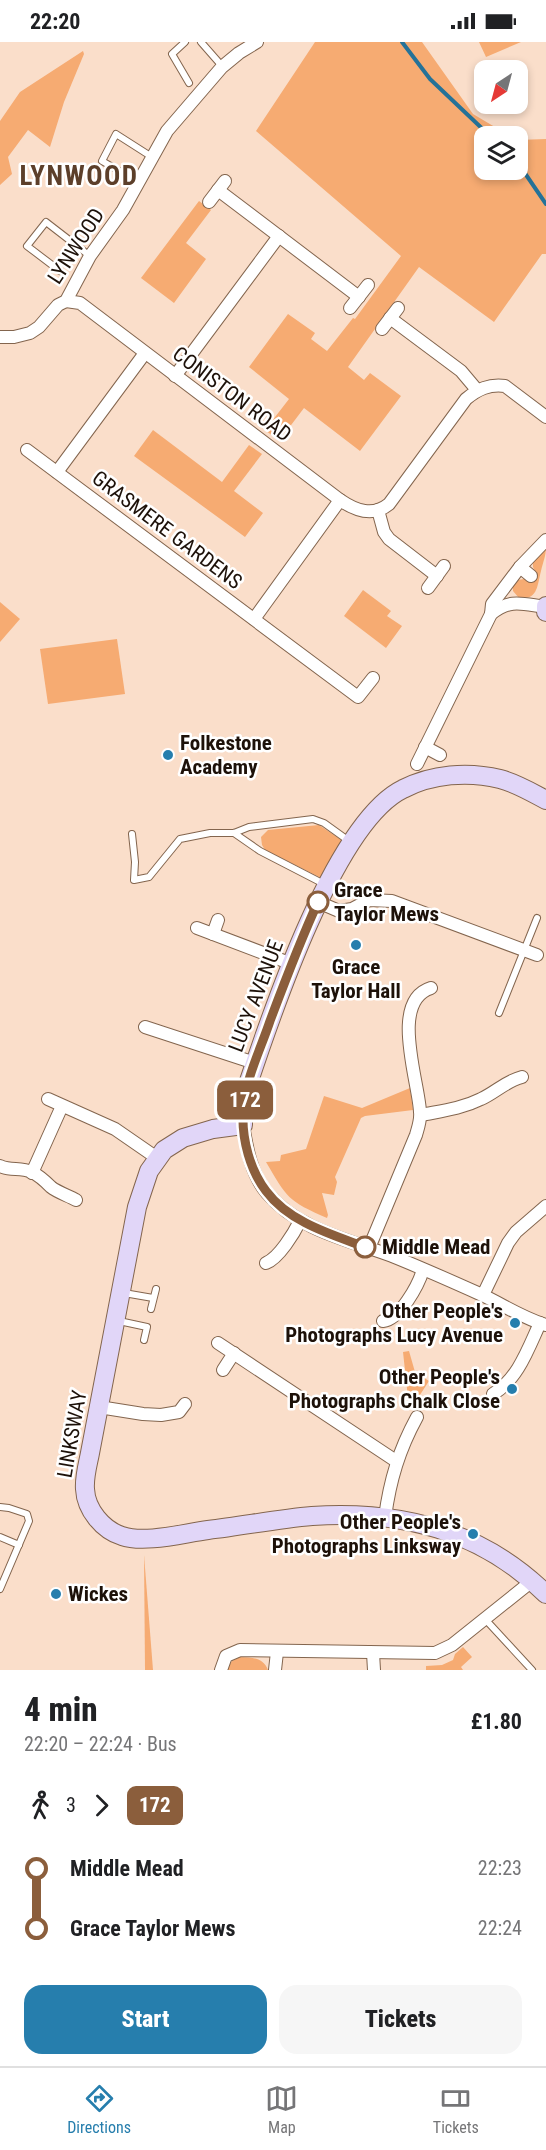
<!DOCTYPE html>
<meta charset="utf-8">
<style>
:root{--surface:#fff;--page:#f6f6f6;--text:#202124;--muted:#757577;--line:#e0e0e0;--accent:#267ead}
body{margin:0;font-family:"Roboto Condensed",sans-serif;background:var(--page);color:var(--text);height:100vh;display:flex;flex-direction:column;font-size:22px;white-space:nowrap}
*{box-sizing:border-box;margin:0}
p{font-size:20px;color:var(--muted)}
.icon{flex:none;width:33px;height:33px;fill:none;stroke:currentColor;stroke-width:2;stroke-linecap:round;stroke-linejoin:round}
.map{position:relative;height:1628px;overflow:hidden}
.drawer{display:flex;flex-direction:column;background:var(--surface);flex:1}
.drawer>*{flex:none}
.badge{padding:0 12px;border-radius:9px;font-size:21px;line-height:39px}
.needle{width:39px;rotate:216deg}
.tools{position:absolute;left:474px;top:18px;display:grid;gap:12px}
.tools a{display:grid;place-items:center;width:54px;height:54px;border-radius:12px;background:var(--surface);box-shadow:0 3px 9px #0003;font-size:30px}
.map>.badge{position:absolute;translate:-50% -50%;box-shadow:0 0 0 3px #fff}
.legs{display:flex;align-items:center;gap:9px;height:66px;padding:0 24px;font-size:20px}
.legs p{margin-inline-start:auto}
.overview{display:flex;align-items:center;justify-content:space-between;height:102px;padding:0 24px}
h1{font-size:33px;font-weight:800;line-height:45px}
.cta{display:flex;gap:12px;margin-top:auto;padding:12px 24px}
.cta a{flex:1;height:69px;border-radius:18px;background:var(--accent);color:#fff;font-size:24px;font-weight:800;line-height:69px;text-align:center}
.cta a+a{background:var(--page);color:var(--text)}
ul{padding:0 24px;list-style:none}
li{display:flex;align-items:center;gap:21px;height:60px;font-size:22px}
li i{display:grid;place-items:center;width:9px;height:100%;margin:0 8px;background:currentColor}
li i::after{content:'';width:15px;height:15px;margin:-8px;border:4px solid;border-radius:50%;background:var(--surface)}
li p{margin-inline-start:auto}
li:first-child i{background:linear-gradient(#0000 50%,currentColor 0)}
li:last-child i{background:linear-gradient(currentColor 50%,#0000 0)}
.status{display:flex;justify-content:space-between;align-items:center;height:42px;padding:0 30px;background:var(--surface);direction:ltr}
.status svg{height:16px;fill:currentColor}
.tabs{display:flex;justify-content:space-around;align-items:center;height:84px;border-top:2px solid var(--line);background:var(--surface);font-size:16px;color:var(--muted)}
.tabs a{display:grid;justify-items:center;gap:3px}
.tabs .current{color:var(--accent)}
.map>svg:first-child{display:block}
.green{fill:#f6ab72}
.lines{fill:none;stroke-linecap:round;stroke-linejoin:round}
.stream{stroke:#257298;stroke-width:4}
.lane-casing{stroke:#83654e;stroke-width:8}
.street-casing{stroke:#83654e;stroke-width:14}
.secondary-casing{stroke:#83654e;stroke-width:20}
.lane{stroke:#fff;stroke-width:6}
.street{stroke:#fff;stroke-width:12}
.secondary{stroke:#e1d6f8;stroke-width:18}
.line-1-casing{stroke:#fff;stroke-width:14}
.line-1{stroke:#8b5e3c;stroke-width:9}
.poi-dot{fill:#267ead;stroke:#fff;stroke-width:2}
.stop-1-dot{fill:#fff;stroke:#8b5e3c;stroke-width:3}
.labels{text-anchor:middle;stroke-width:5;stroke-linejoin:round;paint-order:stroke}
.street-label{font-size:21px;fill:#1d1109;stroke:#fff}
.poi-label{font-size:21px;font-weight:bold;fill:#1d1109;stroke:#fff;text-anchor:end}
.stop-label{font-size:21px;font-weight:bold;fill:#1d1109;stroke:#fff;text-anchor:start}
.district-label{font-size:27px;font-weight:bold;letter-spacing:1.5px;fill:#5c3f2a;stroke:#fff}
</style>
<div class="status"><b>22:20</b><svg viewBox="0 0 49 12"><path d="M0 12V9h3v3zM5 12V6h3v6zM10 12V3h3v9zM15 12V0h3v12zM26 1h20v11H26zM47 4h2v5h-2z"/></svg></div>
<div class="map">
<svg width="546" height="1628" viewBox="0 0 546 1628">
<rect width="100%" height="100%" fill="#fadeca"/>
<g class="green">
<path d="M315,0h107l51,72 37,22h-26v34h34v-30l28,-1v115h-4l-48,68 -75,-55 -71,100 16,13 6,-7 31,23 -41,55 -56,-43 -25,33 -14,-11 24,-31 -40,-32 39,-53 27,19 -4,6 16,12 26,-33 2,1 46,-63 -145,-125z"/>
<path d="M479,0h42l-35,15z"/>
<path d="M83,9l1,3 -20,48 -14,45 -22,-17 -20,27 4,17 -12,11v-64l20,-29z"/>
<path d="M199,159l12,9 -25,33 20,16 -32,44 -33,-25z"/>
<path d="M153,388l69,52 27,-37 13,9 -28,37 29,22 -18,24 -111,-81z"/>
<path d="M546,505c0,9 -3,15 -5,24 -4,15 -3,29 -22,27l-6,-7v-5l4,-6 7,-1 8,2 5,-6 -4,-8v-7z"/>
<path d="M363,548l28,21 -4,5 15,10 -16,22 -42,-32z"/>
<path d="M0,560l20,17 -20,23z"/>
<path d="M117,597l8,55 -77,10 -8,-55z"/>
<path d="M319,783l24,16 -22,37 -56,-28 -3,-5 -1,-8 7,-7z"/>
<path d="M410,1046l3,22 -48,6 -4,2 -26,59 2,5 -3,13 -12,-2 6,22 -1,3c-39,-17 -40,-20 -61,-56l14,-1 1,-6 25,-6 18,-53 38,12z"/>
<path d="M409,1309l6,21 14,9 -13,20 2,2 -5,6 -4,-2 -6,-55z"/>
<path d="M144,1513l9,115h-8z"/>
<path d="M463,1605l9,10 -11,10 2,3h-37v-4l16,-1 11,-5 2,-6z"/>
<path d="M240,1615c13,1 23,0 28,13h-42l6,-9z"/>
</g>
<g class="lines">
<g class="stream">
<path d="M402,0l28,37 60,57"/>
<path d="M518,121l28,41"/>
</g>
<g class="lane-casing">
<g id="lane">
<path d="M185,0l-13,12 17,29"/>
<path d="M201,0l21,24"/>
<path d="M128,134l-26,-15 14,-27 36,23"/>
<path d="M60,229l-33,-25 19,-24 44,34"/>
<path d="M234,791l26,18 64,33"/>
<path d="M132,792l3,28 -1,18 15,-3 31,-38 30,-6h24l15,-6 64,-8 11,4 25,18"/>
<path d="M499,971l38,-95"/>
<path d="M124,1251l29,5"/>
<path d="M151,1267l5,-20"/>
<path d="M119,1279l28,6 -3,13"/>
<path d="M0,1465l9,1 18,6 2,7 -29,68"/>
<path d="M0,1495l19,8"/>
<path d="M485,1577l47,51"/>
</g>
</g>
<g class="street-casing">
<g id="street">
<path d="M218,148l141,107"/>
<path d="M209,160l16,-21"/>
<path d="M66,259l14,2 260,197c16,11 33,17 49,4l77,-105c12,-10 23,-15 39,-13l41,31"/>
<path d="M350,266l18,-23"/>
<path d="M390,276l71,53 16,19"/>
<path d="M382,287l16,-21"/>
<path d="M0,295h14l16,-4 9,-6 19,-22 8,-4 24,-45 33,-46 44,-79 55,-64 17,-14 18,-11"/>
<path d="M175,334l104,-140"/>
<path d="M27,408l331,247 15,-19"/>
<path d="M57,430l88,-119"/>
<path d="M378,468l6,22 5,7 48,37"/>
<path d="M520,525l11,9"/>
<path d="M428,546l16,-22"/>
<path d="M491,572l1,-10 28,-37 26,-27"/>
<path d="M254,577l86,-119"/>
<path d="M425,705l15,8"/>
<path d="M417,722l74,-150c20,-16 31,-10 55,-7"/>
<path d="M318,860l21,9 13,-2 17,-9 23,1 145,54"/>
<path d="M197,886l95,36"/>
<path d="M213,892l5,-14"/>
<path d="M145,985l110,36"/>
<path d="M48,1057l67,30 42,29"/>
<path d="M421,1073c20,-4 40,-6 60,-16 15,-7 25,-18 41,-22"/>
<path d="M243,1083c4,24 8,49 24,68 31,37 82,47 125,63 30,12 59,25 88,38 22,10 42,24 66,31"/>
<path d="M0,1124c11,5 20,1 32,6 8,4 13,9 19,15 6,5 18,9 25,13"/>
<path d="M32,1131l30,-67"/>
<path d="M369,1206l47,-113c2,-7 5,-15 4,-23 -1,-30 -31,-111 11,-124"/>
<path d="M266,1221c13,-5 28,-30 34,-42"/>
<path d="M483,1253l25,-52 8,-11 30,-26"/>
<path d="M383,1279c17,-2 35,-35 40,-51"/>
<path d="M218,1301l178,118"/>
<path d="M223,1328l11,-17"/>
<path d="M493,1352c25,-15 35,-45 47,-71"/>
<path d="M99,1365l44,7 18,1 18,-3 6,-8"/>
<path d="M385,1475c5,-37 14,-67 32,-100"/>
<path d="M373,1611l1,17"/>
<path d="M221,1628l5,-14 14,-6 195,3 17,-8 80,-64"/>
<path d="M275,1628l2,-18"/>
</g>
</g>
<g class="secondary-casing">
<g id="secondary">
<path d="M546,564v6"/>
<path d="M546,758c-15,-8 -30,-17 -46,-21 -32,-8 -68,-5 -97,10 -68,33 -132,226 -156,298l-4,24v14l-30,4 -30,9 -19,12 -15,21 -12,36 -47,246c-2,11 -6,24 -5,36 1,21 18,41 37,47 23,8 62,-3 86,-6 35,-4 69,-11 104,-14 89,-6 169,14 234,78"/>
</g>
</g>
<use href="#lane" class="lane"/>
<use href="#street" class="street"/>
<use href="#secondary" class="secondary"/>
</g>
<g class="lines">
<g class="line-1-casing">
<path id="line-1" d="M318,860c-18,39 -33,79 -48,119 -10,30 -26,61 -27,92 -1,27 7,57 23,78 23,31 64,43 99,56"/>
</g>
<use href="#line-1" class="line-1"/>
</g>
<g class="poi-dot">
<circle cx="168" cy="713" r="6"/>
<circle cx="356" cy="903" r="6"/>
<circle cx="515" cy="1281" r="6"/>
<circle cx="512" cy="1347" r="6"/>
<circle cx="473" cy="1492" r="6"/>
<circle cx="56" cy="1552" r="6"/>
</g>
<g class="stop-1-dot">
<circle cx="318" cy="860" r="10"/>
<circle cx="365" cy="1205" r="10"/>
</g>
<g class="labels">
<g class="street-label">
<text transform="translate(76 204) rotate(-57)" y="7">LYNWOOD</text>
<text transform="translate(232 352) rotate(37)" y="7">CONISTON ROAD</text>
<text transform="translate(167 488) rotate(37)" y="7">GRASMERE GARDENS</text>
<text transform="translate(256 954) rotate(-69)" y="7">LUCY AVENUE</text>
<text transform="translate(72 1392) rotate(-80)" y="7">LINKSWAY</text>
</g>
<g class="poi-label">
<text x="180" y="708" text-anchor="start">Folkestone<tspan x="180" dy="24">Academy</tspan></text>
<text x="356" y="932" text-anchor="middle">Grace<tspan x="356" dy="24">Taylor Hall</tspan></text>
<text x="503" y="1276">Other People's<tspan x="503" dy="24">Photographs Lucy Avenue</tspan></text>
<text x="500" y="1342">Other People's<tspan x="500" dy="24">Photographs Chalk Close</tspan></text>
<text x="461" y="1487">Other People's<tspan x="461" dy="24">Photographs Linksway</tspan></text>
<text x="68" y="1559" text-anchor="start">Wickes</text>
</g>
<g class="stop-label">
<text x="334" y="855">Grace<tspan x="334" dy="24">Taylor Mews</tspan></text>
<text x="382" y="1212">Middle Mead</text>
</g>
<g class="district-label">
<text x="79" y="143">LYNWOOD</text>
</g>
</g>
</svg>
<div class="tools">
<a><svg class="needle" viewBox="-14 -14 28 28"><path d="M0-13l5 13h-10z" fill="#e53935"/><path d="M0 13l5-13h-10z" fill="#757577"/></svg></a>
<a><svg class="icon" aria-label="layers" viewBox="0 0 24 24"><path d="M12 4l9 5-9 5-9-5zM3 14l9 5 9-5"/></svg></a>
</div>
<b class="badge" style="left:245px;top:1058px;background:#8b5e3c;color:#fff">172</b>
</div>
<section class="drawer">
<div class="overview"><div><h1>4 min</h1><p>22:20 – 22:24 · Bus</p></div><b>£1.80</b></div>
<div class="legs"><svg class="icon" aria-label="walk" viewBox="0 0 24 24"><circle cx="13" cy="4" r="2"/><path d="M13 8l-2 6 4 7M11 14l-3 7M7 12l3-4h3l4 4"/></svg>3<svg class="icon" aria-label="forward" viewBox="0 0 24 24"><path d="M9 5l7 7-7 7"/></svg><b class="badge" style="background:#8b5e3c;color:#fff">172</b></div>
<ul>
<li><i style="color:#8b5e3c"></i><b>Middle Mead</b><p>22:23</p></li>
<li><i style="color:#8b5e3c"></i><b>Grace Taylor Mews</b><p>22:24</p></li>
</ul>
<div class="cta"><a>Start</a><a>Tickets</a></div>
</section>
<nav class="tabs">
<a class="current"><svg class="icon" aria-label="directions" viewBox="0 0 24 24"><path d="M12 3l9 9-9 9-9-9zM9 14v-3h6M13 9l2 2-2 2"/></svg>Directions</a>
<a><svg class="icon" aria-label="map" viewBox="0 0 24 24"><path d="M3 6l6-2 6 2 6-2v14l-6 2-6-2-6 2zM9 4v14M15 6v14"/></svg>Map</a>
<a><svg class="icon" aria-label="tickets" viewBox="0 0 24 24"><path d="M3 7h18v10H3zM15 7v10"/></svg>Tickets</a>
</nav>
